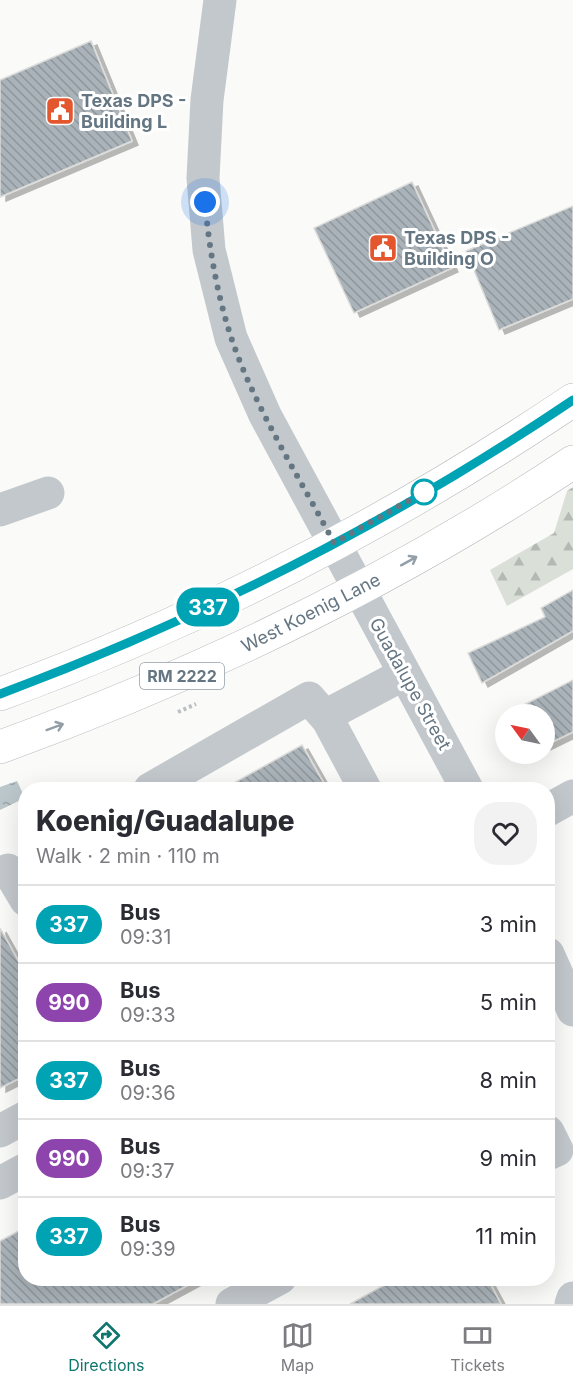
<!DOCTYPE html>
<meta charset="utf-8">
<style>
:root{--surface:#fff;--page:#f2f2f3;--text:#2b2b33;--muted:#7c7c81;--line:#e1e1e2;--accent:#0f766e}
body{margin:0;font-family:Inter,sans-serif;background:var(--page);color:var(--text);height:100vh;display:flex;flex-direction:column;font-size:22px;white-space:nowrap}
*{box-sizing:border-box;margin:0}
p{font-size:20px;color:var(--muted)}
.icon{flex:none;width:33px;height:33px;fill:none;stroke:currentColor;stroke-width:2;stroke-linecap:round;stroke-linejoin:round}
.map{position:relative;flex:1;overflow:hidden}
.drawer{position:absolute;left:18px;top:782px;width:537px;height:504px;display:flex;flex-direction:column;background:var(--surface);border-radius:24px;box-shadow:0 6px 24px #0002}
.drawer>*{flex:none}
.badge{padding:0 12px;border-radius:20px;font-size:21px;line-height:39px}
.needle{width:39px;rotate:303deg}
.fabs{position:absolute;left:495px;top:704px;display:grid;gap:12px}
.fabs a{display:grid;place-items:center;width:60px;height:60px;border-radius:50%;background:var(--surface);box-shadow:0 6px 24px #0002;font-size:30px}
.you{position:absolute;width:30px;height:30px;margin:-15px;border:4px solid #fff;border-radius:50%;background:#1a73e8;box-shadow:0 0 0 9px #1a73e833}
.map>.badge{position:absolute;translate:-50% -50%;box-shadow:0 0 0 3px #fff}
.round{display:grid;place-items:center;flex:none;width:63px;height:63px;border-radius:24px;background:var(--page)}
.overview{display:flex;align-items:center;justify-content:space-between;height:102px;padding:0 18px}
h1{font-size:28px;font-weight:800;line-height:45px}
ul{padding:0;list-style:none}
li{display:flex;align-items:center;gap:18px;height:78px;padding:0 18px;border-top:2px solid var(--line)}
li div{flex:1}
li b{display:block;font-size:22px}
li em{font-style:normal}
li .badge{min-width:66px;font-weight:700;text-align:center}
.dock{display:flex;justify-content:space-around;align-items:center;height:84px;border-top:2px solid var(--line);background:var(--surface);font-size:16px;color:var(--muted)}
.dock a{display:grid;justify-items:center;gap:3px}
.dock .selected{color:var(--accent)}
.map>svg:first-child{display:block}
.forest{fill:url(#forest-firs)}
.water{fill:url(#water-ripples)}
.building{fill:url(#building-back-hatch);stroke:#dcdcda;stroke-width:1.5;filter:url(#shadow)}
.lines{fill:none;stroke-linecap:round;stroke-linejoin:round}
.major-casing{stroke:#b5babe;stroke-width:34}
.path{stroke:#bbbfc2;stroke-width:4;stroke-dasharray:3 3;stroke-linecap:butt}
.minor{stroke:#c3c8cc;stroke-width:33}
.major{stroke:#fff;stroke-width:33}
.oneway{stroke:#939fa8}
.line-casing{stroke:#fff;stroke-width:14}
.line{stroke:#00a3b4;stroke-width:9}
.walk{stroke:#657683;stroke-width:6;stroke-dasharray:0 10.8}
.stop-dot{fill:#fff;stroke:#00a3b4;stroke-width:3}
.labels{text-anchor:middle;stroke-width:6;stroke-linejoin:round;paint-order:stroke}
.shield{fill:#fff;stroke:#939fa8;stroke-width:1.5}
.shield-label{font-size:16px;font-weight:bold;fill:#657683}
.poi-label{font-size:18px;font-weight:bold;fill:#657683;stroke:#fff;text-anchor:start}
.street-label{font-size:18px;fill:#657683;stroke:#fff}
</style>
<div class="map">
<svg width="573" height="1304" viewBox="0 0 573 1304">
<defs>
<pattern id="forest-firs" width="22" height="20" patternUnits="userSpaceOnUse" patternTransform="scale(1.5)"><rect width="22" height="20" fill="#dadfd7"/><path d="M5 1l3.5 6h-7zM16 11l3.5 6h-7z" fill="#b4b9b4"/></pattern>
<pattern id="water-ripples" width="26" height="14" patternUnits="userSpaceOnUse" patternTransform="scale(1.5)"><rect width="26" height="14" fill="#bbc7cb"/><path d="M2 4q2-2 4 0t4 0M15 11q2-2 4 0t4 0" fill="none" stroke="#9ca6aa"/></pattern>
<pattern id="building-back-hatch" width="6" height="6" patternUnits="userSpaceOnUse" patternTransform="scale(1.5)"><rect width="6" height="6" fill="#aab3b9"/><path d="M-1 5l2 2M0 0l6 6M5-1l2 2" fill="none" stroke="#8e969c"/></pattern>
<filter id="shadow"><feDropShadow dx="6" dy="4" stdDeviation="0" flood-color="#0004"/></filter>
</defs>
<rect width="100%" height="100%" fill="#fafaf8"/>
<path class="forest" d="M573,487v82l-66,37 -17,-36 64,-37 13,-42z"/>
<path class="water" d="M17,781l8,17 -25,12v-23z"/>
<g class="building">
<path d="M91,41l41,100 -132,56v-117z"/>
<path d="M412,182l40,86 -98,45 -40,-85z"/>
<path d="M573,206v93l-74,31 -33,-79z"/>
<path d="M573,590v41l-91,52 -14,-30 77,-36 -4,-9z"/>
<path d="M573,680v52l-29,14v-32h-38z"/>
<path d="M302,745l25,44h-104z"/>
<path d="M0,928l26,47v100l-26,13z"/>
<path d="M26,1227v51h175l-48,26h-153v-63z"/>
<path d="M397,1278h90l14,26h-151z"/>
</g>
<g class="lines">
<g class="major-casing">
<g id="major">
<path d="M0,694c202,-74 395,-174 573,-294"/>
<path d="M0,747c201,-73 394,-166 573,-285"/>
</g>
</g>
<path class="path" d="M178,712l18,-8"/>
<g class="minor">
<path d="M220,0l-13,100 -4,78 6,72 22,88 34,77 202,374"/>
<path d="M0,510l48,-17"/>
<path d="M325,716l79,-42"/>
<path d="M150,789l159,-91 19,22 37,69"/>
<path d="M548,810l25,-14"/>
<path d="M8,870l18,30"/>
<path d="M548,954l25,56"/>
<path d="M0,1131l26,-14"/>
<path d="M548,1132l9,18 -9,4"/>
<path d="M0,1183l26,-14"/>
<path d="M232,1304l48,-26"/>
<path d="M571,1304l2,-6"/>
</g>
<use href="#major" class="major"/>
</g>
<defs><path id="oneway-shaft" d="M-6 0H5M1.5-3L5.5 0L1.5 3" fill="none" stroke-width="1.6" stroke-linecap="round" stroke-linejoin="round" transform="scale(1.5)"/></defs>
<g class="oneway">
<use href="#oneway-shaft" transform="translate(409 561) rotate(-29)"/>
<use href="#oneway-shaft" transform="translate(55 727) rotate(-20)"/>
</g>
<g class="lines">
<g class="line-casing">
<path id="line" d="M0,694c202,-75 395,-174 573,-294"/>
</g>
<use href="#line" class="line"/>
<path class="walk" d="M205,202c4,46 12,92 26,135 23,70 69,141 103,206l90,-51"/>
</g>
<defs>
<g id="civic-square" transform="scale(1.5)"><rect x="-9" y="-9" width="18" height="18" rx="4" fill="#e4572e" stroke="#fff"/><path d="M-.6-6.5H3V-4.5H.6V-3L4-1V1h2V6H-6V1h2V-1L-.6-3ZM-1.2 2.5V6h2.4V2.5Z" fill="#fff"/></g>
</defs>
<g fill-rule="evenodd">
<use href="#civic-square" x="60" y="111"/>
<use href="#civic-square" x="383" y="248"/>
</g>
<circle class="stop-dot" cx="424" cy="492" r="12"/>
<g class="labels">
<rect class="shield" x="140" y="663" width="84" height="26" rx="4.5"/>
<g class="shield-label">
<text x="182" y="682">RM 2222</text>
</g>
<g class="poi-label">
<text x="81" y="107">Texas DPS -<tspan x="81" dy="21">Building L</tspan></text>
<text x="404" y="244">Texas DPS -<tspan x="404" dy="21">Building O</tspan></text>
</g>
<g class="street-label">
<text transform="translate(311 613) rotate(-27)" y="6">West Koenig Lane</text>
<text transform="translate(410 684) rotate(61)" y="6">Guadalupe Street</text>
</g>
</g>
</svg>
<div class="fabs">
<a><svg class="needle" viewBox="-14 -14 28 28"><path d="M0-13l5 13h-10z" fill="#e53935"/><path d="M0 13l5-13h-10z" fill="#7c7c81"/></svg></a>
</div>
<div class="you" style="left:205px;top:202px"></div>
<b class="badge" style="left:208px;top:607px;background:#00a3b4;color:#fff">337</b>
<section class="drawer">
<div class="overview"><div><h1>Koenig/Guadalupe</h1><p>Walk · 2 min · 110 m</p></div><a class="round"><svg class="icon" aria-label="heart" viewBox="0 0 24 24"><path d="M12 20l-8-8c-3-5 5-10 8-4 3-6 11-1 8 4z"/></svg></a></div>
<ul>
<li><span class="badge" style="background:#00a3b4;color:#fff">337</span><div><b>Bus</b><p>09:31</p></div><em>3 min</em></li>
<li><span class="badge" style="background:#8e44ad;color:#fff">990</span><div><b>Bus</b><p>09:33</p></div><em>5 min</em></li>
<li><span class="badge" style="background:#00a3b4;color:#fff">337</span><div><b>Bus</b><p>09:36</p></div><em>8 min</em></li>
<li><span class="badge" style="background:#8e44ad;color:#fff">990</span><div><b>Bus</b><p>09:37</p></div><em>9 min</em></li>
<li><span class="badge" style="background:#00a3b4;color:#fff">337</span><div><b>Bus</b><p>09:39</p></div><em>11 min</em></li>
</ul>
</section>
</div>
<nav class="dock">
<a class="selected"><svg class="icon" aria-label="directions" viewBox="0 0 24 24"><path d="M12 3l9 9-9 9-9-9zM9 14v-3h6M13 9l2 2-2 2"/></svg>Directions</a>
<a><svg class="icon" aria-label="map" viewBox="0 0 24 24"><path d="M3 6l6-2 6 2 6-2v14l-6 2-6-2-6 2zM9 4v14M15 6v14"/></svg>Map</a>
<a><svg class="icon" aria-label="tickets" viewBox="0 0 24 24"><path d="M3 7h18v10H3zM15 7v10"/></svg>Tickets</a>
</nav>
